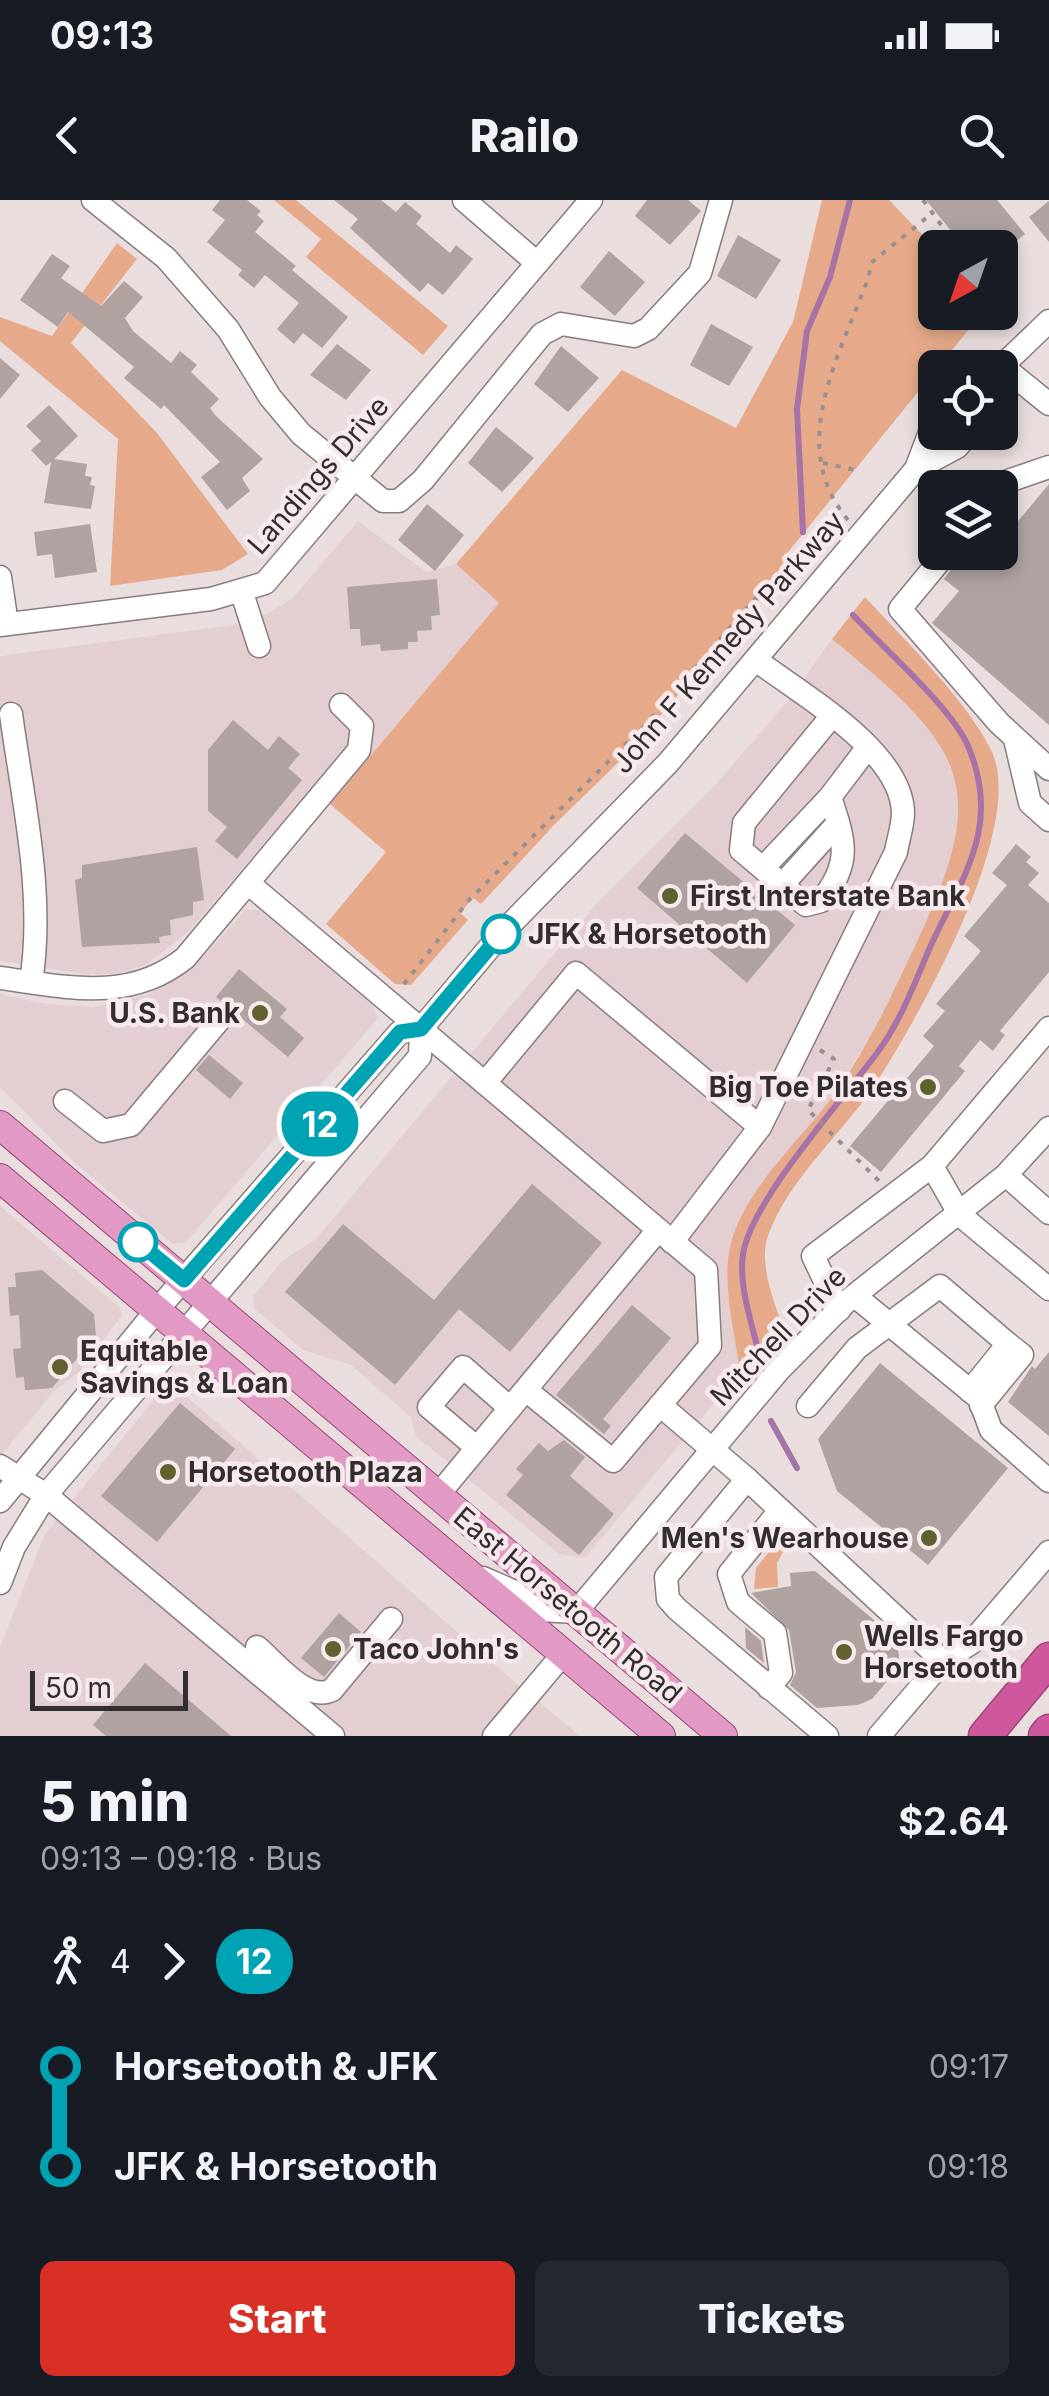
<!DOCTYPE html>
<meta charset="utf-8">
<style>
:root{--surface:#171b24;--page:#242831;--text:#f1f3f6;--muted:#9ea1a6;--accent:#d93025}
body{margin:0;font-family:Inter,sans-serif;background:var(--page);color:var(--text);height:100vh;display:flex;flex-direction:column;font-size:38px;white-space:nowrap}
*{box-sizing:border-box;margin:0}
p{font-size:32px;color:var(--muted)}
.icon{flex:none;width:55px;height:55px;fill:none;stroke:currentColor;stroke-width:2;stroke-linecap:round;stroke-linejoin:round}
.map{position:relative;height:1536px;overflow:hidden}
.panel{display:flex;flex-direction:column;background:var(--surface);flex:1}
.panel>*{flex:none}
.badge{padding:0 20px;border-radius:32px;font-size:35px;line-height:65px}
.needle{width:65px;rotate:220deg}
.controls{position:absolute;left:918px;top:30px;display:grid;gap:20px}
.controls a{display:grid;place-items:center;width:100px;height:100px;border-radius:15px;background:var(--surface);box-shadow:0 5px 15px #0003;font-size:50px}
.scale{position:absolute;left:30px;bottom:25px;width:158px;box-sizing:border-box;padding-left:10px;border:5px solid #322d2e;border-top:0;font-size:28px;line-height:35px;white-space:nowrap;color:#322d2e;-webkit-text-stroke:8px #f7eaec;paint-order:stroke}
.map>.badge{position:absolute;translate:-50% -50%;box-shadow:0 0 0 5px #fff}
.legs{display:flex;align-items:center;gap:15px;height:110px;padding:0 40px;font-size:32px}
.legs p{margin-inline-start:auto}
.head{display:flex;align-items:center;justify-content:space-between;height:170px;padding:0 40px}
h1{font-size:55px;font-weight:800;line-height:75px}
.action{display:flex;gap:20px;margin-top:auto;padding:20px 40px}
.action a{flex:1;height:115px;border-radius:15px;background:var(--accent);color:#fff;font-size:40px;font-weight:800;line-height:115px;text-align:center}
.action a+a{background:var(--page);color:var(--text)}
ul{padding:0 40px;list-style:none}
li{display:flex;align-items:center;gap:35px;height:100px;font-size:38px}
li i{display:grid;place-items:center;width:15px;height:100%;margin:0 12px;background:currentColor}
li i::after{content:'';width:25px;height:25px;margin:-12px;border:8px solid;border-radius:50%;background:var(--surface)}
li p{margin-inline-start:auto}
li:first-child i{background:linear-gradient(#0000 50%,currentColor 0)}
li:last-child i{background:linear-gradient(currentColor 50%,#0000 0)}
.status{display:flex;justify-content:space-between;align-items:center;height:70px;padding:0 50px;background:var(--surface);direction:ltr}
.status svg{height:28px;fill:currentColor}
header{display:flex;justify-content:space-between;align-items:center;height:130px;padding:0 40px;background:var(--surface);font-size:45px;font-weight:800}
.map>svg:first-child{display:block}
.built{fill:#e3ced1}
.green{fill:#e6aa8a}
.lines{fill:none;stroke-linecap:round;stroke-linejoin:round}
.stream{stroke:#a573a6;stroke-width:6}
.building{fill:#afa2a0}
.minor-casing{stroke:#887c7e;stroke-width:25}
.major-casing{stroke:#984876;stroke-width:30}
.highway-casing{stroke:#984876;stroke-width:35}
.path{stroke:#988f90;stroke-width:4;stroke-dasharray:5 8;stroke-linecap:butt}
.minor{stroke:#fff;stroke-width:22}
.major{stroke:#e29ac4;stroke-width:28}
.highway{stroke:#cf579d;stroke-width:32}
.line-1-casing{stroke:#fff;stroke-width:22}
.line-1{stroke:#00a3b4;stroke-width:15}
.poi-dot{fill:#5f622f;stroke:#f7eaec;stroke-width:4}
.stop-1-dot{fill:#fff;stroke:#00a3b4;stroke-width:5}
.labels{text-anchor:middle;stroke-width:9;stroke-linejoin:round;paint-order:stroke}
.street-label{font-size:28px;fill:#322d2e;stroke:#f7eaec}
.poi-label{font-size:28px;font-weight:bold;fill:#322d2e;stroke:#f7eaec;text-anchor:start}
.stop-label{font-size:28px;font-weight:bold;fill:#322d2e;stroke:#f7eaec;text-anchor:start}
</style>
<div class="status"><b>09:13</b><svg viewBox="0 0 49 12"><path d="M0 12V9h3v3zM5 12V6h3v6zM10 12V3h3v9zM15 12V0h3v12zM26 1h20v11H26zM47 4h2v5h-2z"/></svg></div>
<header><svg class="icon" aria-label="back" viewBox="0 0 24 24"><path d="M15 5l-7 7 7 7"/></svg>Railo<svg class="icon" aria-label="search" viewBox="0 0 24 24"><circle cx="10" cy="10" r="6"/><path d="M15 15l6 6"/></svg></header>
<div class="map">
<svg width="1049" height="1536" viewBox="0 0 1049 1536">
<rect width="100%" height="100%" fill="#eaddde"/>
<g class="built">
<path d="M358,321l68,51 30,-8 43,39 -151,179 -19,-15 -141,165 -41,32 -29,10h-33l-85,-13v-305l233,-31 36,-12 24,-15z"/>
<path d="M832,439l78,64 28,38 17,37 6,44 -14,57 -70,147 -45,71 -74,95 -26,45 -3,46 11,89 -155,186 -26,-4 -143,-118 -5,-19 -60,-52 -48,-15 -49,-42v-12l28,-35 34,-22 282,-337 118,-118 72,-83z"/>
<path d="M246,710h13l113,95 6,13 -193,225 -12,1 -96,-79 -77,-78v-93l46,10 48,3 53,-12 56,-38z"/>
<path d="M0,1006l120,102 2,7 -42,56 -28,22 -52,64z"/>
<path d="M169,1181l341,297 70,58h-580v-89l45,-113z"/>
</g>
<g class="green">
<path d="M274,0h22l152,126 -25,29 -117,-98 15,-18z"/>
<path d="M822,0h67l46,48v64l47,1 -197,243 6,6 -159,187 -77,75 -74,80 -8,-6 -13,15 8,7 -57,65 -16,-1 -69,-60 60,-72 -56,-48 169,-201 -43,-39 166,-194 114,58 57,-106z"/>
<path d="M117,43l20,16 -66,84 86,90 91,121 -26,16 -112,16 8,-147 -118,-98v-24l52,19z"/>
<path d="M865,397c38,41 103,105 126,153 37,75 -71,264 -113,330 -33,52 -89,97 -110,156 -10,28 7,69 17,96l-31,37 -14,3c-5,-40 -21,-96 -7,-136 17,-51 65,-94 97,-136 35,-47 60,-101 85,-154 78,-163 50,-197 -83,-307z"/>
<path d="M781,1337l8,4 -12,22 1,24 -24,2 2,-21z"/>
</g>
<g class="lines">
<g class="stream">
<path d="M803,332l-6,-123 10,-78 23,-54 20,-77"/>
<path d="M760,1158c-7,-32 -22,-72 -17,-104 8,-53 100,-155 134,-201 24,-32 38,-71 54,-108 32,-69 71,-119 37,-199 -17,-39 -84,-97 -115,-131"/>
<path d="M771,1221l26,47"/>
</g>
</g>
<g class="building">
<path d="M220,0h27l14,11 -4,4 7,6 -9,11 41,34 -4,4 56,47 -26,31 -19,-15 -9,11 -17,-15 22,-26 -34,-28 -11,13 -16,-13 4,-5 -35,-28 18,-22 -13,-10z"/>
<path d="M334,0h47l15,12 9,-10 17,14 -6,8 34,29 6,-8 17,14 -30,36 -15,-12 -8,9 -70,-64 8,-9z"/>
<path d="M647,0h41l13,11 -31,34 -35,-29z"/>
<path d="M926,0h71l28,34 -17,14h-43z"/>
<path d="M1049,1v41l-20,-25z"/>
<path d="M738,35l43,25 -25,39 -39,-23z"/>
<path d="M609,51l36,31 -30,34 -35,-29z"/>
<path d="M52,54l18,12 -9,12 40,28 23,-25 19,16 -18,21 8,13 38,32 9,-12 17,14 -6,7 28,27 -9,9 5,7 48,44 -21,19 8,13 -23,19 -26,-33 19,-15 -56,-57 -3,4 -37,-31 10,-11 -66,-55 -10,15 -38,-27z"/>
<path d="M711,124l42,23 -24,39 -39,-21z"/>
<path d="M337,144l34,26 -25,30 -36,-25z"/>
<path d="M561,146l38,32 -31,34 -34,-28z"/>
<path d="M0,158l20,17 -20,24z"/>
<path d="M49,205l29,31 -24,23 33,5 -2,12 7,1 -2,8 5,1 -4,23 -47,-6 7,-41 -5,4 -15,-16 10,-9 -15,-15z"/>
<path d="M496,227l38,31 -32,34 -34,-29z"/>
<path d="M1049,284v241l-117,-102 27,-32 -15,-12 18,-24 38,-3v-9z"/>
<path d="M427,304l37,31 -29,36 -37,-31z"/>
<path d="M90,324l7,48 -42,6 -3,-24 -15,2 -3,-24z"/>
<path d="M437,379l3,36 -9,1 1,14 -15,1 1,11h-10v7l-27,2 -1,-7 -19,2 -1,-17h-10l-3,-42z"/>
<path d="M233,520l35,30 11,-14 21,18 -12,14 14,12 -65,79 -22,-18 12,-14 -19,-16v-61z"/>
<path d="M685,633l110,92 -48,58 -110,-95z"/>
<path d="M1016,644l15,13 -5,5 13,11 -11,12 21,18v69l-49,59 5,4 -12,16 -13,-11 -21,26 6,5 -84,101 -31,-26 84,-100 -11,-10 22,-25 -9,-7 45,-53 -17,-15 43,-51 -15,-12z"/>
<path d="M197,647l7,53 -11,2v13l-23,5 1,15 -12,2 1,6 -78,4 -7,-67 7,-2v-13z"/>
<path d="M239,769l48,40 -7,8 24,21 -16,19 -72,-60z"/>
<path d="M209,855l34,28 -13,16 -34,-29z"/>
<path d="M532,984l70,59 -92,109 -51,-43 -64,76 -110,-93 58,-68 91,76z"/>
<path d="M42,1070l52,44 2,22 -44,52 -27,2 -1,-13 -8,1 -3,-29 8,-1 -2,-33 -9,1 -2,-29h8l-1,-14z"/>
<path d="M632,1105l39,33 -68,81 8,7 -7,8 -48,-39z"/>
<path d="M1049,1152v84l-41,-34 24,-36 3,3z"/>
<path d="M880,1163l128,105 -80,97 -91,-74 -19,-52z"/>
<path d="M180,1203l55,46 -78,93 -56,-46z"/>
<path d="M564,1240l21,17 -15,19 44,38 -35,41 -73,-60 17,-20 -7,-6 23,-26 9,8z"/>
<path d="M815,1371l82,68 3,27 -28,33 -14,6 -41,3 -27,-23 6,-13 -7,-42 -38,-37 40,-7 -1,-13z"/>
<path d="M339,1413l22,19 -37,45 -23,-19z"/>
<path d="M745,1427l16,14 3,22 -18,-15z"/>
<path d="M145,1463l86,73h-125l-13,-11z"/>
</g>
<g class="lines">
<g class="minor-casing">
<g id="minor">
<path d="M93,0l73,58 62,71 42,68 31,37 82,67h16l24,-21 119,-146 19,-10 73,12 14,-7 52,-56 21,-73"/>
<path d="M464,0l73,63"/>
<path d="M1003,167l46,37"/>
<path d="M1000,168l49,-47"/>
<path d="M916,269l19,-50"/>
<path d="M1000,290l8,-9 41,-14"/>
<path d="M947,352l-47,57 99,114 50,46"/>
<path d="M0,377l7,47"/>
<path d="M242,393l17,53"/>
<path d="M0,425l211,-26 54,-16 326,-383"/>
<path d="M11,514c12,88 34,180 20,268"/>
<path d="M1015,539l15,64 19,17"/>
<path d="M830,597c15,45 22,66 -9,104l-15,4 -65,-55 3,-27 87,-106"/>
<path d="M763,668l67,-71 38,-50"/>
<path d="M248,683l458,387 4,76 -97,115 -87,-71"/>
<path d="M782,685l56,-62"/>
<path d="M0,778c66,9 129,25 185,-20l174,-208 3,-24 -21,-21"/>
<path d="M485,883l91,-110 184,154"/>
<path d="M65,901l38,30 28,-6 89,-106"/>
<path d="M932,966l28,49 89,74"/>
<path d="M1006,975l43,38"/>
<path d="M672,1042l88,-115 136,-275c2,-12 7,-27 7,-39 -1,-62 -101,-118 -147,-153"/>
<path d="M855,1096l124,102 12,32 58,51"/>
<path d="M839,1110l-26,-54 119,-90 117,-138"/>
<path d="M660,1205l87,74 196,182"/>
<path d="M981,1205l41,-50 -14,-11"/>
<path d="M808,1206l49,-58 83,-62 68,58 -38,47"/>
<path d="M477,1248l-48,-41 34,-40 47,41"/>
<path d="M0,1266l46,29 287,241"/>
<path d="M747,1279l-81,98 2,22 9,10 150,127"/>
<path d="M438,1295l220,-265"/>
<path d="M0,1301l157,-191 243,-278 21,-3"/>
<path d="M483,1378l41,18 16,14 36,2 203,-242 66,-67 161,-128 43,-47"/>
<path d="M0,1383l14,-36 32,-52 374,-439 1,-27 80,-95 167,-171 248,-294 41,-22 13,-15"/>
<path d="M257,1447c19,16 50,56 75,43l59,-71"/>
<path d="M769,1488l12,-15 -6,-40 -37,-31 -9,-28 51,-64"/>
<path d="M494,1536l69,-82"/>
<path d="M879,1536l64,-75 28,-18 78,-91"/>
</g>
</g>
<g class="major-casing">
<g id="major">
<path d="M0,925l723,611"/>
<path d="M0,978l661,558"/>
</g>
</g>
<g class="highway-casing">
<g id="highway">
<path d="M985,1536l64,-77"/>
<path d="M1045,1536l4,-5"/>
</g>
</g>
<g class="path">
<path d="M923,0l35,48"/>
<path d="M1000,93l1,2"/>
<path d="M823,263l32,7"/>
<path d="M848,320c-55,-66 -19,-144 9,-213 6,-17 12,-26 14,-44l60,-49"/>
<path d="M404,784l65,-84 176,-175 145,-166"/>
<path d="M820,850l14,9 -26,51 71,71"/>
</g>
<use href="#minor" class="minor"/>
<use href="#major" class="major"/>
<use href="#highway" class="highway"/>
</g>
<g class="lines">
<g class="line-1-casing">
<path id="line-1" d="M138,1042l46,38 216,-248 21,-3 80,-95"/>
</g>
<use href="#line-1" class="line-1"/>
</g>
<g class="poi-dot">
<circle cx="670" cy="696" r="10"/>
<circle cx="260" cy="813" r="10"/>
<circle cx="928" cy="887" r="10"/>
<circle cx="60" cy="1167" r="10"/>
<circle cx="168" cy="1272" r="10"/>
<circle cx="929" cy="1338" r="10"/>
<circle cx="333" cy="1449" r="10"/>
<circle cx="844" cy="1452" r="10"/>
</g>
<g class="stop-1-dot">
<circle cx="501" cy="734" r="18"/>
<circle cx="138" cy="1042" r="18"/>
</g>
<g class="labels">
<g class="street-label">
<text transform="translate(318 275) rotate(-49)" y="10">Landings Drive</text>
<text transform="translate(728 442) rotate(-49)" y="10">John F Kennedy Parkway</text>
<text transform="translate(778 1136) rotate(-46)" y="10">Mitchell Drive</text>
<text transform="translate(568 1405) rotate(40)" y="10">East Horsetooth Road</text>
</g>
<g class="poi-label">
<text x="690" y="706">First Interstate Bank</text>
<text x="240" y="823" text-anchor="end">U.S. Bank</text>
<text x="908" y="897" text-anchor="end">Big Toe Pilates</text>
<text x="80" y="1161">Equitable<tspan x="80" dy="32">Savings &amp; Loan</tspan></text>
<text x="188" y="1282">Horsetooth Plaza</text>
<text x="909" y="1348" text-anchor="end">Men's Wearhouse</text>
<text x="864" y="1446">Wells Fargo<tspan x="864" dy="32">Horsetooth</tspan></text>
<text x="353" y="1459">Taco John's</text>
</g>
<g class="stop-label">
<text x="528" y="744">JFK &amp; Horsetooth</text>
</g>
</g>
</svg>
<div class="controls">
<a><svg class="needle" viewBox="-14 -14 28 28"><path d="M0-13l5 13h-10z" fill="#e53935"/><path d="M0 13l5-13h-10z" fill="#9ea1a6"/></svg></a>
<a><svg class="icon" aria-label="locate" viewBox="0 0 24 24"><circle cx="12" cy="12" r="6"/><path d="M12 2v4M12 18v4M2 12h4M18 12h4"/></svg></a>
<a><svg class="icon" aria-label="layers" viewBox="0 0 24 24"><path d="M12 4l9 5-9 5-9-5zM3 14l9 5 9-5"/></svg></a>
</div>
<div class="scale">50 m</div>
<b class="badge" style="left:320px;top:924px;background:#00a3b4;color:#fff">12</b>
</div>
<section class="panel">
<div class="head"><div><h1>5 min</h1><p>09:13 – 09:18 · Bus</p></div><b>$2.64</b></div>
<div class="legs"><svg class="icon" aria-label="walk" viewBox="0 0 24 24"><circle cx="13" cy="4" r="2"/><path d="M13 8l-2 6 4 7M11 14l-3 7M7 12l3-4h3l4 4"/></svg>4<svg class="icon" aria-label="forward" viewBox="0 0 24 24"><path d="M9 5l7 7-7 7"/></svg><b class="badge" style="background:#00a3b4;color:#fff">12</b></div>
<ul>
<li><i style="color:#00a3b4"></i><b>Horsetooth &amp; JFK</b><p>09:17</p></li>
<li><i style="color:#00a3b4"></i><b>JFK &amp; Horsetooth</b><p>09:18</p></li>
</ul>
<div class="action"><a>Start</a><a>Tickets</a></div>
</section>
